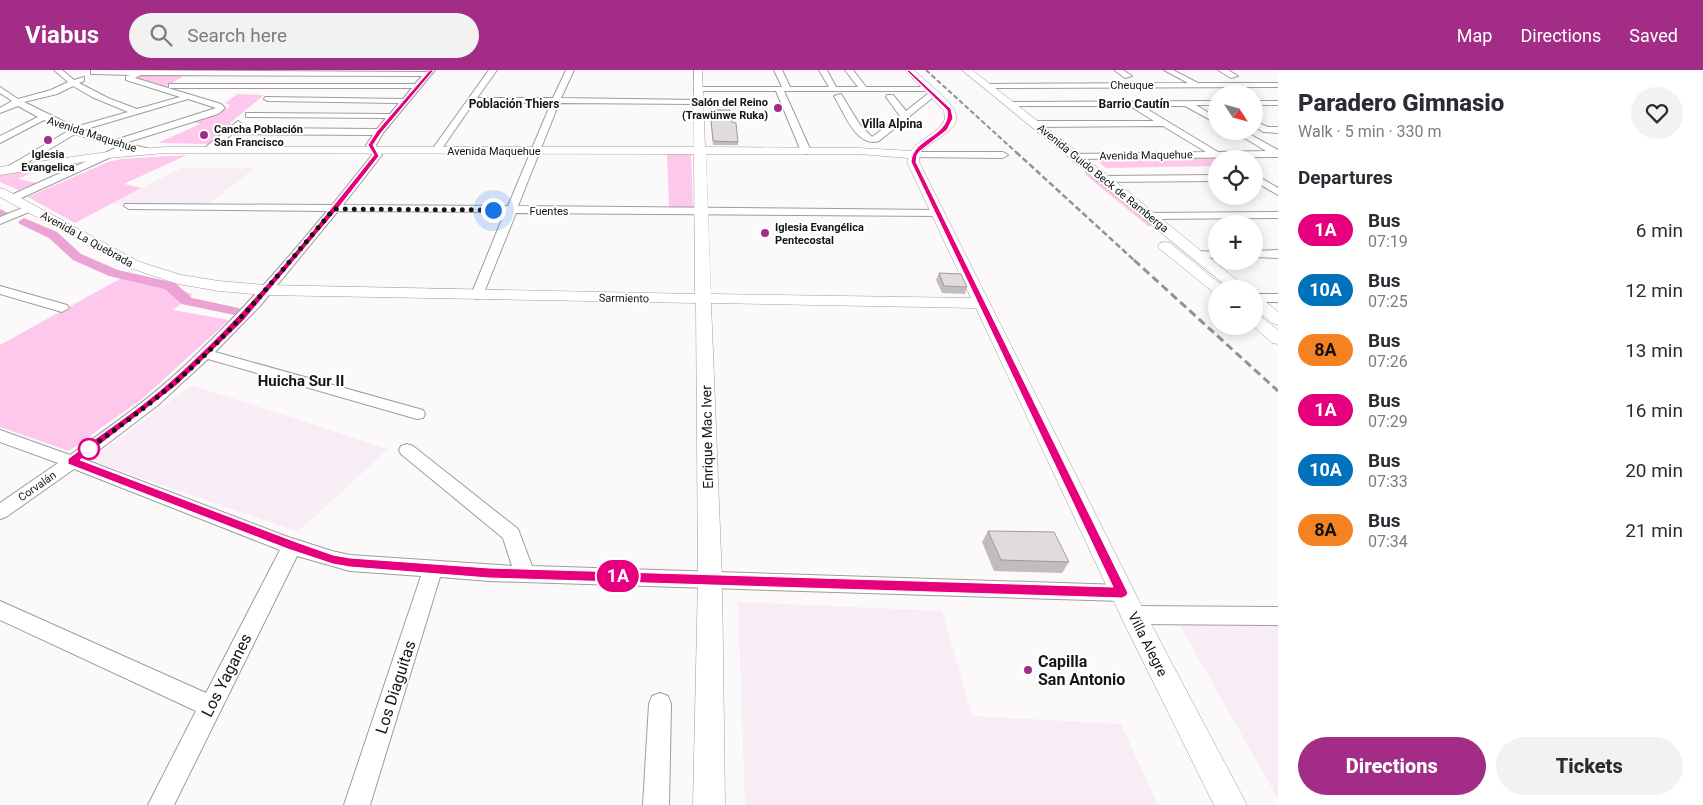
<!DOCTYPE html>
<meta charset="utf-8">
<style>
:root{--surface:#fff;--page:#f2f2f3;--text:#2b2b33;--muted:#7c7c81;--accent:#a32d86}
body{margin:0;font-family:Roboto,sans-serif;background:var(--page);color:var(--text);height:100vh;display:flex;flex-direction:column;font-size:19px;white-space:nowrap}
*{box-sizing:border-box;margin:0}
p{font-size:16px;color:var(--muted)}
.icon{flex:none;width:28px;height:28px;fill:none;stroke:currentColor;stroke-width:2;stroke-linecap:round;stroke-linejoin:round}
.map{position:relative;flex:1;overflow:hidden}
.details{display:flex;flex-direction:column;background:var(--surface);width:425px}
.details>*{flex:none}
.badge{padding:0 10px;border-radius:16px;font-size:18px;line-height:32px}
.needle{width:32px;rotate:126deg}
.controls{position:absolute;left:1208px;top:15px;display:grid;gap:10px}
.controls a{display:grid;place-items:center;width:55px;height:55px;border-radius:50%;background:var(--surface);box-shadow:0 2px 12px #0003;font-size:25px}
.you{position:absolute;width:25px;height:25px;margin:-12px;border:4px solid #fff;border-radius:50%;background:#1a73e8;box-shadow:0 0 0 8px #1a73e833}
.map>.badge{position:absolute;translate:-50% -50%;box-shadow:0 0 0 2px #fff}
h2{padding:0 20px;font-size:19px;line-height:45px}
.round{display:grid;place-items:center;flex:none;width:52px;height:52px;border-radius:26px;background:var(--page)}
.headline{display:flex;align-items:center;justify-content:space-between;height:85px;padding:0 20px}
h1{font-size:24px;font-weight:800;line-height:38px}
.cta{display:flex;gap:10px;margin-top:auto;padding:10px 20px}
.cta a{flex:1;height:58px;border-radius:30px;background:var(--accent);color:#fff;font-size:20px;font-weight:800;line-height:58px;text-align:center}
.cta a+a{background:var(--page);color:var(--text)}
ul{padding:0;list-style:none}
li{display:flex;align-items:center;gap:15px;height:60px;padding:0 20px}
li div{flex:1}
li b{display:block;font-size:19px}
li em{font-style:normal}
li .badge{min-width:55px;font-weight:700;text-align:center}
header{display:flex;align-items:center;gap:30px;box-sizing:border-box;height:70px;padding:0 25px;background:var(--accent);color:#fff}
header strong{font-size:24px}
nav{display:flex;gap:28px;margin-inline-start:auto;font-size:18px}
.search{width:350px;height:45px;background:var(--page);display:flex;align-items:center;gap:12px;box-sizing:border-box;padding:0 18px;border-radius:28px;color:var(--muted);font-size:19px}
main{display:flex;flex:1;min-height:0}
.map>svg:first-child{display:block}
.built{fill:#f8edf4}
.green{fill:#fdc8eb}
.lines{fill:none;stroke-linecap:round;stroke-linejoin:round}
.canal{fill:#eaa3d3;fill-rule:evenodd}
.minor-casing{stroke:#9f9c9d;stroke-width:2}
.major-casing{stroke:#9f9c9d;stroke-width:1}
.minor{fill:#fff;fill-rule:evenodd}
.major{fill:#fff;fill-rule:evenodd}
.rail-far2{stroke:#939193;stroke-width:2;stroke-dasharray:5 2.5;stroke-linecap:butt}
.rail-far1{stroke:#939193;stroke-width:2.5;stroke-dasharray:6 3;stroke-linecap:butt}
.rail{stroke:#939193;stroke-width:3;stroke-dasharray:8 4.5;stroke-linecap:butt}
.wall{fill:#c1bdbf}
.building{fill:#e0dcde;stroke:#9d9a9b}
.line{fill:#e6007e;stroke:#fff}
.walk{stroke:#161516;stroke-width:5;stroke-dasharray:0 9}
.poi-dot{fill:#a32d86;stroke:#fff;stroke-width:2}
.stop-dot{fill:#fff;stroke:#e6007e;stroke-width:2.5}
.labels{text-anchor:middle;stroke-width:4;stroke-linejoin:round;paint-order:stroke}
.far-street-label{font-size:11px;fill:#161516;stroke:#fff}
.far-poi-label{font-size:11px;font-weight:bold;fill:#161516;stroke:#fff;text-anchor:start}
.far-neighbourhood-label{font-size:12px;font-weight:bold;fill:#161516;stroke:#fff}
.street-label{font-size:14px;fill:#161516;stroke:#fff}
.neighbourhood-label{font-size:15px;font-weight:bold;fill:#161516;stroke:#fff}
.near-poi-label{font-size:16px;font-weight:bold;fill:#161516;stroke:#fff;text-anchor:start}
.near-street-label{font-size:16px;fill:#161516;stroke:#fff}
</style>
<header>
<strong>Viabus</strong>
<div class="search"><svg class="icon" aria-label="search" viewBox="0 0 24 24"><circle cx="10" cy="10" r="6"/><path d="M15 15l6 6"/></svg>Search here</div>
<nav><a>Map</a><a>Directions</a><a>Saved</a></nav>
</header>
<main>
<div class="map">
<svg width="1278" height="735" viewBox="0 0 1278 735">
<rect width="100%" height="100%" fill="#fcf9fb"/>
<g class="built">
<path d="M182,98h73l-48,37 -98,-1z"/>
<path d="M192,315l195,64h1l-90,83 -208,-72z"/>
<path d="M738,532l204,9 30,105 149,8 37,81h-413z"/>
<path d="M1178,552l100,2v175z"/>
</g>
<g class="green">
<path d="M140,4h47l-23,14 -32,-10z"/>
<path d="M238,24l26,1 -34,28 4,2 -23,19 -53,-1 42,-19 -9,-3 37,-13 2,-3 -5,-2z"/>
<path d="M667,83l24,1 2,53h-24z"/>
<path d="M187,85l-63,29 17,4 -66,35 -47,-26 80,-35 13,-3z"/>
<path d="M1068,87h3l85,69h-8l-61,-50 -3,-6z"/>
<path d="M1093,87h124l3,2h-4v7l-110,2z"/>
<path d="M41,98l-23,11 19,4 -19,7 -18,-8v-10z"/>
<path d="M127,205l66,19 -20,16 56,10 -86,78 -74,53 -69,-24v-82z"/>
</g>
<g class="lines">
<g class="canal">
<path d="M0,139l10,5 -2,2h-8z"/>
<path d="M24,148l33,14 24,22 37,16 57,13 17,15 47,10 2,3 -2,3 -5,1 -52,-11 -17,-15 -56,-13 -36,-16 -24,-22 -29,-14 -2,-2z"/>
</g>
<g class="minor-casing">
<g id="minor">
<path d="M54,0h8l12,10 10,-3v4l-5,2 29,15 29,11 43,-12 -54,-17v-4l4,-1 -36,-1h-3v-4l335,2 9,-2 -52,63 -7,12 6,10 -39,50 165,1 43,-103 -77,-1 -35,51h-6l-2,-2 58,-81h8l-20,28h76l13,-28h8l-13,28 137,2 4,2 -4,2 -139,-1 -41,103 421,4 5,3 -5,3 -423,-3 -33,82 -6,4 -6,-4 34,-83 -167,-1 -78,95 -45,46 208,58 2,4 -2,4 -6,1 -209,-60 -50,46 -72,55 202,77 44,14 18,4 162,11 -9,-28 -102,-84 -2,-4 2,-4 6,-2 6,2 105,83 14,37 590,19 7,2 3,6 -3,6 -7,2 -633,-20 -49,-4 -70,228h-26l77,-229 -71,-5 -53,-15 -123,249h-26l48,-94 -196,-91v-19l206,92 74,-143 -206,-81 -68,48 -6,2v-16l58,-40 -58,-21v-12l70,25c44,-31 88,-62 126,-100 47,-45 90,-94 131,-144l-198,-2 -5,-3 1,-2 207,1 40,-50 -6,-10 7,-10 -141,-1 -22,18h-6l-2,-2 36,-29 4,3 -4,4 139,1 9,-11 -140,-1v-4h3l141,1 9,-11 -131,-2 -4,-2 1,-2 138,2 9,-11h-243v-4h246l7,-8 -281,-1 -6,3 86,26 4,4 -7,6 -93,29 25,6v4l-30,-6v4l-9,6 -94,43h-8l-1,-2 1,-2 109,-49 -43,-13 -62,37h-6v-4l61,-36 -24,-11 -44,23v-7l38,-19 -20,-11 -18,7v-5l12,-7 -12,-8v-6l18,12 33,-9 17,-8zM73,16l19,11 36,15 -53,15 -51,-25 33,-8zM188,29l28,9 -101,32 -32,-10z"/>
<path d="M774,0h8l8,17h39l-10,-17h8l9,17h22l-13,-17h8l13,17h62l4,2 -4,2h-144l27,60 -5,3 -5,-3 -25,-60h-78l-4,-2 4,-2h84z"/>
<path d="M1114,0h9l9,6 -7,2z"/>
<path d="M1164,0h9l25,13h80v4l-291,1 -4,-2 4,-2 201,-1z"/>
<path d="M1218,0h10l10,6 -7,2z"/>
<path d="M930,22l7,2 -58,47c-23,7 -35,-29 -45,-45l7,-2 19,31 12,12 28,-21 -14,-19 1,-2h6l13,16z"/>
<path d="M1216,31v4h-20l20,12v6l-31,-17h-43l76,46 48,-1 -33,-20h11l34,19v7l-203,2 -5,-3 2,-2 134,-2 -43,-26 -128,1 -4,-3 4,-3h119l-24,-15h-120l-4,-2 4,-2z"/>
<rect x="1254" y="31" width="24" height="4"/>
<path d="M1254,51l14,6h10v6l-15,-1 -9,-6z"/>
<path d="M914,82h89l5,3 -5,3 -92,-1v-4z"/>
<path d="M1254,104l24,14v7l-24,-14z"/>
<path d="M1216,105v6l-111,1 -5,-3 5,-3z"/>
<path d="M30,135l4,1 1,2 -1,2 -34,14v-7z"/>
<path d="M1278,142v6l-128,1 -5,-3 5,-3z"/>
<path d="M1278,180v8l-24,-1v-6z"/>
<path d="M1198,181l18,1v6l-22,-1 -2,-2 2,-2z"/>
<path d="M0,216l67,19 2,3 -7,4 -62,-18z"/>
<rect x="1254" y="224" width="24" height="8"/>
<path d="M1133,536l145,1v18l-145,-1 -7,-3 -3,-6 3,-6z"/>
<path d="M660,623l8,3 3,8 -2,101h-26l6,-101 3,-8z"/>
</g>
</g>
<g class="major-casing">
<g id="major">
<path d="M694,0h8l3,77 154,1 52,3c9,-13 28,-17 34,-32l-1,-8 -39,-41h9c11,11 30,25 39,38 15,23 -27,32 -33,46 -1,3 -1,5 -1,8l223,445 105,198h-33l-90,-182 -148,-315 -265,-5 11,276 3,226h-32l5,-226 -2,-276 -431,-8 -46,-4 -41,-7 -48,-16 -130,-71v-9l4,1 136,73 41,13 38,6 46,4 430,9 -1,-140 -529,-1 -57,5 -108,17v-8l108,-15 57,-5h529zM706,84h153l49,4 -1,4 64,136 -260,-4z"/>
<path d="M962,0h10l143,111 133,108h-18z"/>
<path d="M1165,172l5,1 56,46h-10v4l-3,-1 -53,-43 -2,-3 2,-3z"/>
<path d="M1254,225l6,2 18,15v13l-6,-2 -18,-15z"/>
<path d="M1254,244l6,2 18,14v14l-6,-1 -19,-17z"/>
</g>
</g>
<use href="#minor" class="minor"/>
<use href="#major" class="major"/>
<path class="rail-far2" d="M926,0l92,84"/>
<path class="rail-far1" d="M1016,82l119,109"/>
<path class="rail" d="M1134,190l144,131"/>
</g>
<g class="wall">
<path d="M710,40l22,12 6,20v3h-25z"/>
<path d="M939,203l28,14 -2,7 -23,-1 -6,-13z"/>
<path d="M988,461l81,31 -7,11 -68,-2 -12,-29z"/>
</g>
<g class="building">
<path d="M710,40h20l2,12 4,1 2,19 -25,-1z"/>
<path d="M939,203l22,1 6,13 -23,-1z"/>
<path d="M988,461l66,1 15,30 -68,-2z"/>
</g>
<path class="line" d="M430,0h4l-53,63 -8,12 6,11 -43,55 -92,109 -67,65 -97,75 216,82 37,13 17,3 139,10 624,19 -202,-425c1,-24 41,-26 36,-52l-40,-39 2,-1 42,39 2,9 -6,12 -27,21 -3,4 -1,7 212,431 -2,3 -4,2 -633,-20 -139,-11 -17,-3 -45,-15 -220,-85v-5c34,-26 72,-50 103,-78 76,-67 140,-147 203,-226l-6,-10 9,-14z"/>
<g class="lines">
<path class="walk" d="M89,379l-2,1c35,-25 70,-51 102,-80 53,-49 98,-106 145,-161l159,1"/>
</g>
<g class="poi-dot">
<circle cx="778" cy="38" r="5"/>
<circle cx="204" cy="65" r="5"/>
<circle cx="48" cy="70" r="5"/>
<circle cx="765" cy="163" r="5"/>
<circle cx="1028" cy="600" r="5"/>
</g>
<circle class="stop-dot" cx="89" cy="379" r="10"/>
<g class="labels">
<g class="far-street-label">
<text x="1132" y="19">Cheuque</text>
<text transform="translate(92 64) rotate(18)" y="4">Avenida Maquehue</text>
<text x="494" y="85">Avenida Maquehue</text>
<text transform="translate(1146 85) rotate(-1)" y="4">Avenida Maquehue</text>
<text transform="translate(1103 108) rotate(39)" y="4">Avenida Guido Beck de Ramberga</text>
<text x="549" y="145">Fuentes</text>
<text transform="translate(87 169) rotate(29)" y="4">Avenida La Quebrada</text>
<text transform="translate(624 228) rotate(1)" y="4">Sarmiento</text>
<text transform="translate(37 416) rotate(-35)" y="4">Corvalán</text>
</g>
<g class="far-poi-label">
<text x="768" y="36" text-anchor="end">Salón del Reino<tspan x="768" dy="13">(Trawünwe Ruka)</tspan></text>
<text x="214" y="63">Cancha Población<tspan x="214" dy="13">San Francisco</tspan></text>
<text x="48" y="88" text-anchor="middle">Iglesia<tspan x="48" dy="13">Evangelica</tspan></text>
<text x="775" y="161">Iglesia Evangélica<tspan x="775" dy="13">Pentecostal</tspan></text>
</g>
<g class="far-neighbourhood-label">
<text x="514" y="38">Población Thiers</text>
<text x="1134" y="38">Barrio Cautín</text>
<text x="892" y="58">Villa Alpina</text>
</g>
<g class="street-label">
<text transform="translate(707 367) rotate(-91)" y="5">Enrique Mac Iver</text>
<text transform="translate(1148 574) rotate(63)" y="5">Villa Alegre</text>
</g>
<g class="neighbourhood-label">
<text x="301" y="316">Huicha Sur II</text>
</g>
<g class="near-poi-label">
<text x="1038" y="597">Capilla<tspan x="1038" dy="18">San Antonio</tspan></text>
</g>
<g class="near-street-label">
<text transform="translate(226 605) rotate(-63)" y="6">Los Yaganes</text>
<text transform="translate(395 617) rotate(-72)" y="6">Los Diaguitas</text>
</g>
</g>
</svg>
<div class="controls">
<a><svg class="needle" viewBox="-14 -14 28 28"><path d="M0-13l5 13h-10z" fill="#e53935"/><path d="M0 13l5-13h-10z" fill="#7c7c81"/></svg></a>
<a><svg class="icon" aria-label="locate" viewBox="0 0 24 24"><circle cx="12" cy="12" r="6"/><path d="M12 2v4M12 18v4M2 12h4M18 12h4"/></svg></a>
<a>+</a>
<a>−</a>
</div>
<div class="you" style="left:493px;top:140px"></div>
<b class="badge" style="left:618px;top:506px;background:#e6007e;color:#fff">1A</b>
</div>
<section class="details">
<div class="headline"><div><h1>Paradero Gimnasio</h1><p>Walk · 5 min · 330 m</p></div><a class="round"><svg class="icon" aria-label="heart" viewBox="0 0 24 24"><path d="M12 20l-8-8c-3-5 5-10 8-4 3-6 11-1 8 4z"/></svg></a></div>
<h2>Departures</h2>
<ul>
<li><span class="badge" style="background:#e6007e;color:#fff">1A</span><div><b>Bus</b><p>07:19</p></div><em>6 min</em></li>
<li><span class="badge" style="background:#0072bc;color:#fff">10A</span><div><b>Bus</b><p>07:25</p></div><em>12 min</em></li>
<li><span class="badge" style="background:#f58220;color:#111">8A</span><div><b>Bus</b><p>07:26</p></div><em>13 min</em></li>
<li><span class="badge" style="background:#e6007e;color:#fff">1A</span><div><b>Bus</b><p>07:29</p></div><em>16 min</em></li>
<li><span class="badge" style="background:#0072bc;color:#fff">10A</span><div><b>Bus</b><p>07:33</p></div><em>20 min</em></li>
<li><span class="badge" style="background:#f58220;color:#111">8A</span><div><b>Bus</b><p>07:34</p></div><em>21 min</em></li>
</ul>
<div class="cta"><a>Directions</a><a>Tickets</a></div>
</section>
</main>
